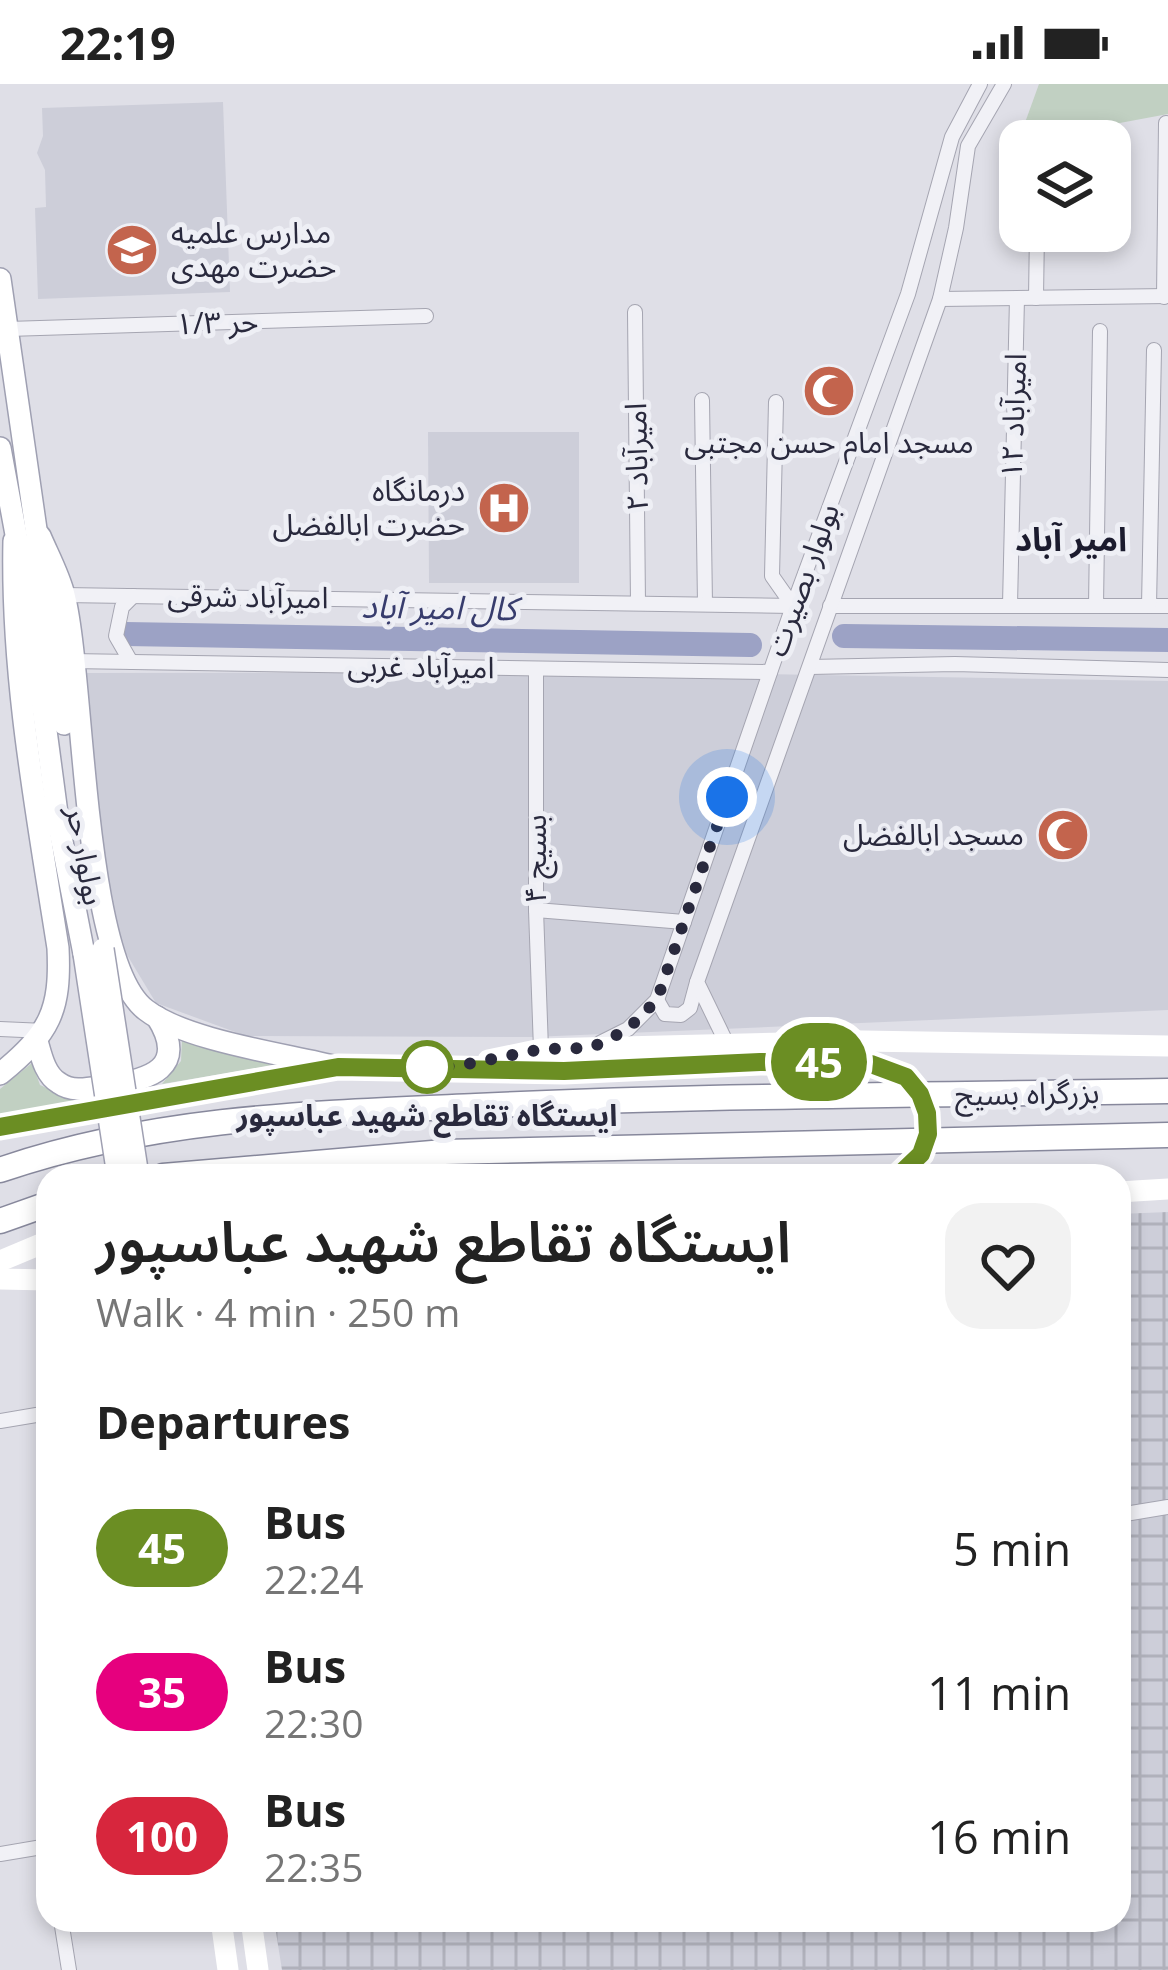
<!DOCTYPE html>
<meta charset="utf-8">
<style>
:root{--surface:#fff;--page:#f2f2f2;--text:#222;--muted:#767676}
body{margin:0;font-family:"Open Sans","Noto Sans Arabic",sans-serif;background:var(--page);color:var(--text);height:100vh;display:flex;flex-direction:column;font-size:45px;white-space:nowrap}
*{box-sizing:border-box;margin:0}
p{font-size:39px;color:var(--muted)}
.icon{flex:none;width:66px;height:66px;fill:none;stroke:currentColor;stroke-width:2;stroke-linecap:round;stroke-linejoin:round}
.map{position:relative;flex:1;overflow:hidden}
.sheet{position:absolute;left:36px;top:1080px;width:1095px;height:768px;display:flex;flex-direction:column;background:var(--surface);border-radius:36px;box-shadow:0 6px 18px #0003}
.sheet>*{flex:none}
.badge{padding:0 24px;border-radius:39px;font-size:42px;line-height:78px}
.fabs{position:absolute;left:999px;top:36px;display:grid;gap:24px}
.fabs a{display:grid;place-items:center;width:132px;height:132px;border-radius:24px;background:var(--surface);box-shadow:0 6px 18px #0003;font-size:60px}
.you{position:absolute;width:60px;height:60px;margin:-30px;border:9px solid #fff;border-radius:50%;background:#1a73e8;box-shadow:0 0 0 18px #1a73e833}
.map>.badge{position:absolute;translate:-50% -50%;box-shadow:0 0 0 6px #fff}
h2{padding:0 60px;font-size:45px;line-height:108px}
.round{display:grid;place-items:center;flex:none;width:126px;height:126px;border-radius:36px;background:var(--page)}
.overview{display:flex;align-items:center;justify-content:space-between;height:204px;padding:0 60px}
h1{font-size:57px;font-weight:600;line-height:90px}
ul{padding:0;list-style:none}
li{display:flex;align-items:center;gap:36px;height:144px;padding:0 60px}
li div{flex:1}
li b{display:block;font-size:45px}
li em{font-style:normal}
li .badge{min-width:132px;font-weight:700;text-align:center}
.status{display:flex;justify-content:space-between;align-items:center;height:84px;padding:0 60px;background:var(--surface);direction:ltr}
.status svg{height:33px;fill:currentColor}
.map>svg:first-child{display:block}
.built{fill:#cdced9}
.industrial{fill:url(#industrial-grid)}
.green{fill:#c1d0c2}
.lines{fill:none;stroke-linecap:round;stroke-linejoin:round}
.river{stroke:#9ca2c5;stroke-width:24}
.minor-casing{stroke:#a5a5b1;stroke-width:16}
.primary-casing{stroke:#9fa0b2;stroke-width:24}
.trunk-casing{stroke:#87889c;stroke-width:27}
.minor{stroke:#f1f1f6;stroke-width:14}
.secondary{stroke:#fff;stroke-width:21}
.primary{stroke:#fff;stroke-width:21}
.trunk{stroke:#fff;stroke-width:24}
.primary-bridge-casing{stroke:#9fa0b2;stroke-width:24;stroke-linecap:butt}
.secondary-bridge{stroke:#fff;stroke-width:21}
.primary-bridge{stroke:#fff;stroke-width:21}
.line-casing{stroke:#fff;stroke-width:27}
.line{stroke:#6b8e23;stroke-width:18}
.walk{stroke:#29293d;stroke-width:12;stroke-dasharray:0 21.6}
.stop-dot{fill:#fff;stroke:#6b8e23;stroke-width:6}
.labels{text-anchor:middle;stroke-width:10;stroke-linejoin:round;paint-order:stroke}
.poi-label{font-size:30px;fill:#29293d;stroke:#eeeff5;text-anchor:end}
.street-label{font-size:30px;fill:#29293d;stroke:#eeeff5}
.stop-label{font-size:30px;font-weight:bold;fill:#29293d;stroke:#eeeff5}
.neighbourhood-label{font-size:33px;font-weight:bold;fill:#1b1b2e;stroke:#eeeff5}
.water-label{font-size:33px;font-style:italic;fill:#373c6d;stroke:#eeeff5}
</style>
<div class="status"><b>22:19</b><svg viewBox="0 0 49 12"><path d="M0 12V9h3v3zM5 12V6h3v6zM10 12V3h3v9zM15 12V0h3v12zM26 1h20v11H26zM47 4h2v5h-2z"/></svg></div>
<div class="map">
<svg width="1168" height="1886" viewBox="0 0 1168 1886">
<defs>
<pattern id="industrial-grid" width="8" height="8" patternUnits="userSpaceOnUse" patternTransform="scale(3)"><rect width="8" height="8" fill="#cdced9"/><path d="M0 4h8M4 0v8" fill="none" stroke="#b0b1bb"/></pattern>
</defs>
<rect width="100%" height="100%" fill="#dfdfe7"/>
<g class="built">
<path d="M223,18l7,190 -192,7 -3,-91 11,-1 -1,-37 -8,-17 6,-17 -1,-28z"/>
<path d="M428,348h151v151h-150z"/>
<path d="M639,588l529,9v329l-636,27 -286,-1 -90,-33 -44,-73 -28,-257z"/>
</g>
<path class="industrial" d="M1168,1128v758h-886l-8,-50h845v-706z"/>
<g class="green">
<path d="M1039,0h129v30l-150,28z"/>
<path d="M182,955l93,26 -113,19 19,-23z"/>
<path d="M32,979l8,22 36,16 -76,19v-31z"/>
</g>
<g class="lines">
<g class="river">
<path d="M126,550l624,11"/>
<path d="M844,552l324,4"/>
</g>
<g class="minor-casing">
<g id="minor">
<path d="M1164,213l2,-174"/>
<path d="M1036,214l1,-67"/>
<path d="M940,215l228,-3"/>
<path d="M635,228l3,291"/>
<path d="M8,245l418,-13"/>
<path d="M702,316l3,204"/>
<path d="M776,318l-4,174 21,30"/>
<path d="M64,511l729,11"/>
<path d="M1010,521l7,-307"/>
<path d="M830,522h338"/>
<path d="M1096,522l4,-275"/>
<path d="M1149,522l5,-256"/>
<path d="M71,577l699,11"/>
<path d="M131,578l-15,-26 6,-29 11,-11"/>
<path d="M810,583l145,-3 213,6"/>
<path d="M536,585v241l5,139"/>
<path d="M536,826l148,12"/>
<path d="M657,916l8,14 16,1 9,-7 7,-26"/>
<path d="M0,945l45,2"/>
<path d="M600,959l28,-14 29,-29 136,-394 115,-312 44,-157 28,-53"/>
<path d="M727,960l-30,-62 243,-683 16,-71 12,-82 36,-62"/>
<path d="M0,1337l48,-8"/>
<path d="M1119,1431l49,-8"/>
<path d="M0,1770l48,-8"/>
<path d="M61,1836l8,50"/>
</g>
</g>
<g class="primary-casing">
<g id="primary">
<path d="M0,195l64,445"/>
<path d="M0,364l30,162 28,211 26,133"/>
<path d="M40,452c8,19 19,39 24,59 21,84 18,367 82,415 40,31 140,44 191,57"/>
<path d="M37,957c4,14 8,34 22,42 14,10 31,5 47,3 44,-6 83,-18 51,-69"/>
<path d="M0,990c50,-41 61,-63 58,-126 -21,-134 -47,-271 -44,-407"/>
</g>
</g>
<g class="trunk-casing">
<g id="trunk">
<path d="M0,1086c154,-53 315,-57 476,-64 231,-11 461,-11 692,-15"/>
<path d="M163,1092l281,-24 724,-17"/>
<path d="M0,1137l48,-17"/>
</g>
</g>
<use href="#minor" class="minor"/>
<g class="secondary">
<path d="M488,976l53,-11 321,-8 306,5"/>
<path d="M0,1043l337,-60 227,4 197,-9"/>
<path d="M1119,1108l49,-3"/>
<path d="M0,1177l48,-20"/>
<path d="M0,1195l48,1"/>
<path d="M221,1836l7,50"/>
<path d="M251,1836l7,50"/>
</g>
<use href="#primary" class="primary"/>
<use href="#trunk" class="trunk"/>
<g class="primary-bridge-casing">
<g id="primary-bridge">
<path d="M103,865l35,227"/>
<path d="M84,870l34,222"/>
</g>
</g>
<path class="secondary-bridge" d="M761,978c52,0 163,-17 166,59 1,23 -9,43 -29,55"/>
<use href="#primary-bridge" class="primary-bridge"/>
</g>
<g class="lines">
<g class="line-casing">
<path id="line" d="M0,1043l338,-60 226,4 196,-9 111,2 35,13 14,17 7,19 1,21 -7,20 -23,22"/>
</g>
<use href="#line" class="line"/>
<path class="walk" d="M427,983l31,-1 84,-17 49,-1 37,-19 29,-29 70,-203"/>
</g>
<defs>
<g id="university-disc" transform="scale(2.7)"><circle r="9.5" fill="#c3644d" stroke="#eeeff5"/><path d="M0-5L7-2L0 1L-7-2ZM-4 1L0 2.5L4 1V4Q0 6-4 4Z" fill="#fff"/></g>
<g id="mosque-disc" transform="scale(2.7)"><circle r="9.5" fill="#c3644d" stroke="#eeeff5"/><path d="M3.5-4.9A6 6 0 1 0 3.5 4.9A5 5 0 1 1 3.5-4.9Z" fill="#fff"/></g>
<g id="hospital-disc" transform="scale(2.7)"><circle r="9.5" fill="#c3644d" stroke="#eeeff5"/><path d="M-5-5h3v3.5h4V-5h3V5h-3V1.5h-4V5h-3Z" fill="#fff"/></g>
</defs>
<g fill-rule="evenodd">
<use href="#university-disc" x="132" y="166"/>
<use href="#mosque-disc" x="829" y="307"/>
<use href="#hospital-disc" x="504" y="424"/>
<use href="#mosque-disc" x="1063" y="751"/>
</g>
<circle class="stop-dot" cx="427" cy="983" r="24"/>
<g class="labels">
<g class="poi-label">
<text x="171" y="159" text-anchor="start">مدارس علمیه<tspan x="171" dy="34">حضرت مهدی</tspan></text>
<text x="829" y="369" text-anchor="middle">مسجد امام حسن مجتبی</text>
<text x="465" y="417">درمانگاه<tspan x="465" dy="34">حضرت ابالفضل</tspan></text>
<text x="1024" y="761">مسجد ابالفضل</text>
</g>
<g class="street-label">
<text transform="translate(217 239) rotate(-2)" y="10">حر ۱/۳</text>
<text transform="translate(1014 332) rotate(-88)" y="10">امیرآباد ۱۲</text>
<text transform="translate(637 373) rotate(-91)" y="10">امیرآباد ۲</text>
<text transform="translate(803 496) rotate(-70)" y="10">بولوار بصیرت</text>
<text transform="translate(248 513) rotate(1)" y="10">امیرآباد شرقی</text>
<text transform="translate(421 583) rotate(1)" y="10">امیرآباد غربی</text>
<text transform="translate(85 772) rotate(80)" y="10">بولوار حر</text>
<text transform="translate(536 775) rotate(-90)" y="10">بسیج ۴</text>
<text transform="translate(1027 1010) rotate(-1)" y="10">بزرگراه بسیج</text>
</g>
<g class="stop-label">
<text x="427" y="1042">ایستگاه تقاطع شهید عباسپور</text>
</g>
<g class="neighbourhood-label">
<text x="1071" y="467">امیر آباد</text>
</g>
<g class="water-label">
<text transform="translate(439 523) rotate(1)" y="12">کال امیر آباد</text>
</g>
</g>
</svg>
<div class="fabs">
<a><svg class="icon" aria-label="layers" viewBox="0 0 24 24"><path d="M12 4l9 5-9 5-9-5zM3 14l9 5 9-5"/></svg></a>
</div>
<div class="you" style="left:727px;top:713px"></div>
<b class="badge" style="left:819px;top:978px;background:#6b8e23;color:#fff">45</b>
<section class="sheet">
<div class="overview"><div><h1>ایستگاه تقاطع شهید عباسپور</h1><p>Walk · 4 min · 250 m</p></div><a class="round"><svg class="icon" aria-label="heart" viewBox="0 0 24 24"><path d="M12 20l-8-8c-3-5 5-10 8-4 3-6 11-1 8 4z"/></svg></a></div>
<h2>Departures</h2>
<ul>
<li><span class="badge" style="background:#6b8e23;color:#fff">45</span><div><b>Bus</b><p>22:24</p></div><em>5 min</em></li>
<li><span class="badge" style="background:#e6007e;color:#fff">35</span><div><b>Bus</b><p>22:30</p></div><em>11 min</em></li>
<li><span class="badge" style="background:#d7263d;color:#fff">100</span><div><b>Bus</b><p>22:35</p></div><em>16 min</em></li>
</ul>
</section>
</div>
